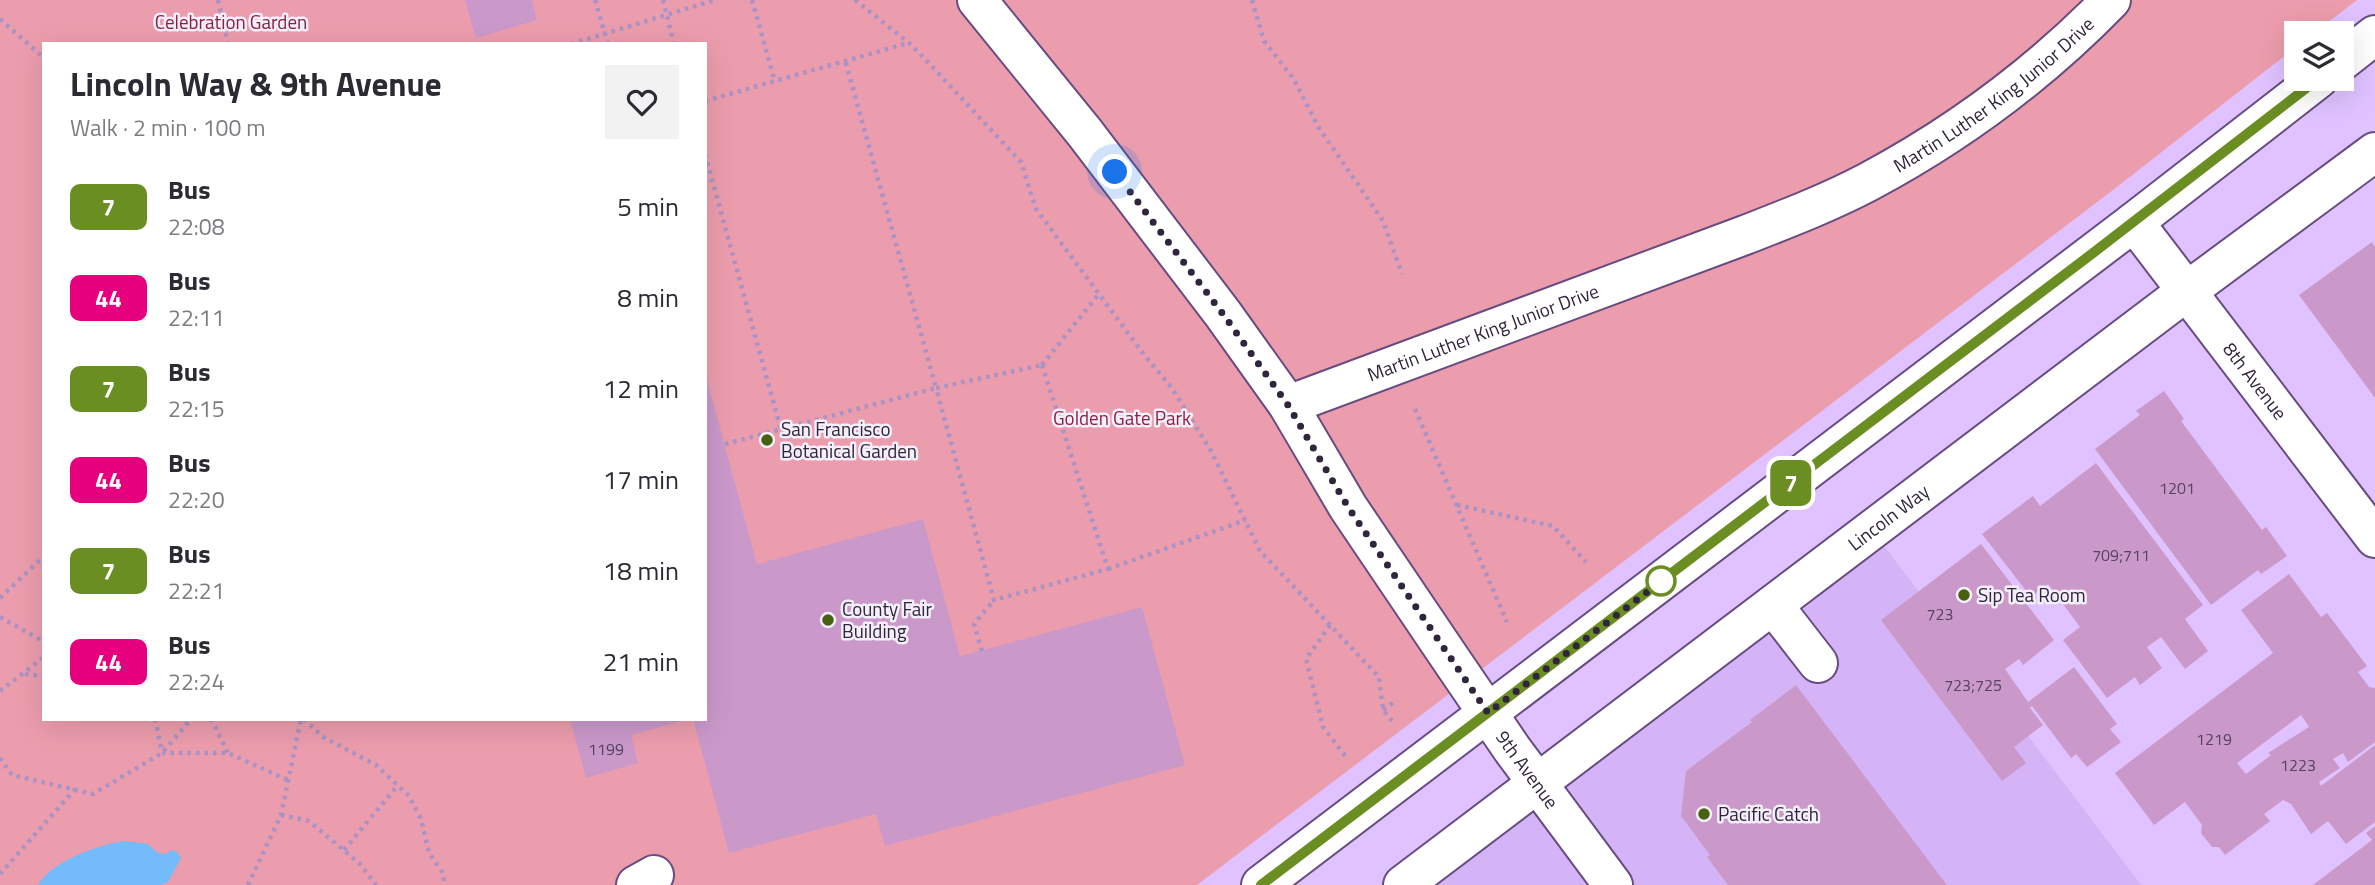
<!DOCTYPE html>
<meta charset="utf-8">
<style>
:root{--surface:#fff;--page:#f2f2f3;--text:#2b2b33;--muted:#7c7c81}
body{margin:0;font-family:"Titillium Web",sans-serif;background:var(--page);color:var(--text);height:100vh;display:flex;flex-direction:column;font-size:26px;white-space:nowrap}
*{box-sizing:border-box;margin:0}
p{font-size:23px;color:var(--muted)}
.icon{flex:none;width:38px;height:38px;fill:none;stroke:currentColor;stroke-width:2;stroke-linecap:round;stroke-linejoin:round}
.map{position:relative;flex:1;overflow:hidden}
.drawer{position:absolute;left:42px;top:42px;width:665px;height:679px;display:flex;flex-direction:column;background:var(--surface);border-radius:0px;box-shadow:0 7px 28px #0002}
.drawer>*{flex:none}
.badge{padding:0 14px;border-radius:10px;font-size:24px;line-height:46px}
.controls{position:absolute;left:2284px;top:21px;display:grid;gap:14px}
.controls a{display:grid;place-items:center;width:70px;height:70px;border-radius:0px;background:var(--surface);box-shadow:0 7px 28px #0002;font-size:35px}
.you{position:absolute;width:35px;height:35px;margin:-18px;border:5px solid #fff;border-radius:50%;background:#1a73e8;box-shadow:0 0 0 10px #1a73e833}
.map>.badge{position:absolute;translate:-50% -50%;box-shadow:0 0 0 4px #fff}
.round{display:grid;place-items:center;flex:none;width:74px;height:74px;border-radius:0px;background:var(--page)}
.headline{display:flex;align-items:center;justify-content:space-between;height:119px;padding:0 28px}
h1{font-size:33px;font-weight:700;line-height:52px}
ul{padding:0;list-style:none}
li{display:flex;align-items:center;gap:21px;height:91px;padding:0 28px}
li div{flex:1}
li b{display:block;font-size:26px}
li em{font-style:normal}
li .badge{min-width:77px;font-weight:700;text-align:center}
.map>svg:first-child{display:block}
.built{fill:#d4b4f7}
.green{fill:#ec9dad;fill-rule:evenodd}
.water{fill:#73bbf9}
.building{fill:#ca99ca;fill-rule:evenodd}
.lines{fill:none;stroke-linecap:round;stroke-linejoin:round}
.minor-casing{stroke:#664c80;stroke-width:42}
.major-casing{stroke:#664c80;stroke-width:42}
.path{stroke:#aa93c4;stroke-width:4.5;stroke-dasharray:3.5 5;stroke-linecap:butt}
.minor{stroke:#fff;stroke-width:38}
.major{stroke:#fff;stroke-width:38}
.line-casing{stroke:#fff;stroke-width:16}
.line{stroke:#6b8e23;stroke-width:10}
.walk{stroke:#30253c;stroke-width:7;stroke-dasharray:0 12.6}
.poi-dot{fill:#476110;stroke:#f4effb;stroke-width:2.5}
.stop-dot{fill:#fff;stroke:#6b8e23;stroke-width:3.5}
.labels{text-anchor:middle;stroke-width:5;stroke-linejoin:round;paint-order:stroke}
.number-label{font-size:16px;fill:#564260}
.park-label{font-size:19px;fill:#8c1e42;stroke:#f4effb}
.street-label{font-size:19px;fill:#30253c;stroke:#f4effb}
.poi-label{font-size:19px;fill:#30253c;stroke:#f4effb;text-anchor:start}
</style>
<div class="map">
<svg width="2375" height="885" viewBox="0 0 2375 885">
<rect width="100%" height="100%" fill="#dfc2ff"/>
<path class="built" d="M1872,530l269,355h-738z"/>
<path class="green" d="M0,0h2357l-43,33h-18v14l-183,143 -916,695h-1197zM44,44h661v675h-661z"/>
<path class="water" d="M124,841l24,3 10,9 8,1 6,-4 5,2 4,6 -13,24 -7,3h-123c14,-24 60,-40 86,-44z"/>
<g class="building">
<path d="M465,0h67l5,20 -61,18z"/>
<path d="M2372,242l3,5v151l-76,-103z"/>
<path d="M705,373l52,191 166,-45 37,137 182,-49 43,158 -300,81 -9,-32 -147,39 -36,-134h12z"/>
<path d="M2164,391l20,28 -3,2 81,109 4,-3 21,29 -26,18 -3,-4 -47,35 -116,-156 45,-34 -4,-4z"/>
<path d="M2096,463l107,142 -18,14 23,32 -23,18 -24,-32 -14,10 15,21 -22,17 -5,-8 -28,21 -44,-58 17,-13 -32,-43 -17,13 -49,-63 51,-38 7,10z"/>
<path d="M1981,544l73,96 -31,25 -4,-6 -14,10 23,33 46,-35 43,57 -7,5 11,13 -34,25 -11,-13 -5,4 -39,-52 -2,2 13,17 -29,22 12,16 -24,18 -121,-161z"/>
<path d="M2289,574l32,43 6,-4 40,53 -9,6 11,15 6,1v54l-27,20 -5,-9 -10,6 7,9 -21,14 2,4 54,-41v77l-29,22 -18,-23 -17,13 -20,-30 -8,-4 -19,14 6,7 -45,34 -6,-8h-7l-11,-14 1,-8 -17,-23 -31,23 -39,-52 158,-120 -32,-43zM2301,715l8,12 -41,26 3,2 -25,19 -9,-11z"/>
<path d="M1796,685l151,200h-219l-21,-28 3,-2 -29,-39 5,-45 66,-49 -2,-2z"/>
<path d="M570,719h116v1l-55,15 7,28 -52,15z"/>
<path d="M2375,826v59h-62l59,-45 -6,-7z"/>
</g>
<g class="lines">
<g class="minor-casing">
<g id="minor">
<path id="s1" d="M977,0l108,133 138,181 65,91 60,102 104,154 60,88 101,136"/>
<path id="s2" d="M2134,222l241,316"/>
<path id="s3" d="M1288,405l457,-170c41,-16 83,-32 123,-53 90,-48 172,-109 243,-182"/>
<path d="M1773,605l45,58"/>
<path d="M636,885l18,-10"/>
</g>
</g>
<g class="major-casing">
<g id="major">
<path d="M2342,61l33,-26"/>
<path d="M1261,885l873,-663 184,-143"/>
<path id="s4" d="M1403,885l784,-594 188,-139"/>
</g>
</g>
<g class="path">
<path d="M218,0l10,44"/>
<path d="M595,0l13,44"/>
<path d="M663,0l11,44"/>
<path d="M752,0l23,82"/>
<path d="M855,0l54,43 16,16 96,103 15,47 109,147 27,32 39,63 49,100 119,126 4,33 9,11"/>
<path d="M1252,0l12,41 29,37 26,50 64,93 19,53"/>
<path d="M0,19l44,39"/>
<path d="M571,44l144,-44"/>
<path d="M705,101l203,-58"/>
<path d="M705,154l76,276"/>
<path d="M1042,365l66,204 -114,31 -58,-212z"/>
<path d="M1042,365l56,-70"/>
<path d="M1415,409l92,213"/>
<path d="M725,444l211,-56 -91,-328"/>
<path d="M1457,505l96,21 33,36"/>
<path d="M1108,569l138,-49"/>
<path d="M0,598l44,-42"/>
<path d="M0,617l44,25"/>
<path d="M1330,625l-24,34 17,68 23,30"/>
<path d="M982,651l-8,-27 20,-24"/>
<path d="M25,674l19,2"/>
<path d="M0,691l44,-34"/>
<path d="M1383,710l14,-10"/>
<path d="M155,719l7,33"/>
<path d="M211,719l17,34"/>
<path d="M304,719l19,18 53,28 33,31 12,23 8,34 13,19 3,13"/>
<path d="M162,753h66l60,27"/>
<path d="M0,758l12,17 81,19 69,-41 29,-34"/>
<path d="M281,815l28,6 51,43 16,21"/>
<path d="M344,850l54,-65"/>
<path d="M0,874l75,-85"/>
<path d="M248,885l33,-70 20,-96"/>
</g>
<use href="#minor" class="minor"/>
<use href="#major" class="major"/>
</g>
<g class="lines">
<g class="line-casing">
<path id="line" d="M1261,885l832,-632 225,-174"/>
</g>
<use href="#line" class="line"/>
<path class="walk" d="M1115,172l108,142 65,91 60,102 140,206 184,-140 -11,8"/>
</g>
<g class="poi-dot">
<circle cx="767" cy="440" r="7"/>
<circle cx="1964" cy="595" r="7"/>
<circle cx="828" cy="620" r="7"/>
<circle cx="1704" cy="814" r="7"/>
</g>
<circle class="stop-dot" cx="1661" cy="581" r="14"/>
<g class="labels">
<g class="number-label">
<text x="2177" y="494">1201</text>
<text x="2121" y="561">709;711</text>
<text x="1940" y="620">723</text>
<text x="1973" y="691">723;725</text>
<text x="2214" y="745">1219</text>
<text x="606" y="755">1199</text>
<text x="2298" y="771">1223</text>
</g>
<g class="park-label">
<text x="231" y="29">Celebration Garden</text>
<text x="1122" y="425">Golden Gate Park</text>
</g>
<g class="street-label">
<text dy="7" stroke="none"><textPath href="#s3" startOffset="775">Martin Luther King Junior Drive</textPath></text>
<text dy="7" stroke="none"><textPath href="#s3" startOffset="208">Martin Luther King Junior Drive</textPath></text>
<text dy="7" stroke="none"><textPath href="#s2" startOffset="200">8th Avenue</textPath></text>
<text dy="7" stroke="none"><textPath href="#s4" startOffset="609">Lincoln Way</textPath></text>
<text dy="7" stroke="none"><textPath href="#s1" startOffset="947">9th Avenue</textPath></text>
</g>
<g class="poi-label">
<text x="781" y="436">San Francisco<tspan x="781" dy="22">Botanical Garden</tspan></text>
<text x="1978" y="602">Sip Tea Room</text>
<text x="842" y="616">County Fair<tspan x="842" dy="22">Building</tspan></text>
<text x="1718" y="821">Pacific Catch</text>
</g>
</g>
</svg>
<div class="controls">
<a><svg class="icon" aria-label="layers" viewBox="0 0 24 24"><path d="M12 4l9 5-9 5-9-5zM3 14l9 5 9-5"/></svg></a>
</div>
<div class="you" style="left:1115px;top:172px"></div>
<b class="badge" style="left:1791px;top:483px;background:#6b8e23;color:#fff">7</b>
<section class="drawer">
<div class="headline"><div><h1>Lincoln Way &amp; 9th Avenue</h1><p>Walk · 2 min · 100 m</p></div><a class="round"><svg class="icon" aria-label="heart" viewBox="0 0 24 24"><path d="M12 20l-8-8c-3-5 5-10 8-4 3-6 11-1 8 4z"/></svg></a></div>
<ul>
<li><span class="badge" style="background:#6b8e23;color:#fff">7</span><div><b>Bus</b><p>22:08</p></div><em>5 min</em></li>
<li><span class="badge" style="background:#e6007e;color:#fff">44</span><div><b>Bus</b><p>22:11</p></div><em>8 min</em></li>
<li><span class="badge" style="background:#6b8e23;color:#fff">7</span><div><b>Bus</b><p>22:15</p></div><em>12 min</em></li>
<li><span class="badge" style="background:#e6007e;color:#fff">44</span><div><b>Bus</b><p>22:20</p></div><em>17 min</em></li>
<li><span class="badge" style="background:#6b8e23;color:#fff">7</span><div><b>Bus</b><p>22:21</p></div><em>18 min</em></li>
<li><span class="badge" style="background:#e6007e;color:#fff">44</span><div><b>Bus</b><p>22:24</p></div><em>21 min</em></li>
</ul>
</section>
</div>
